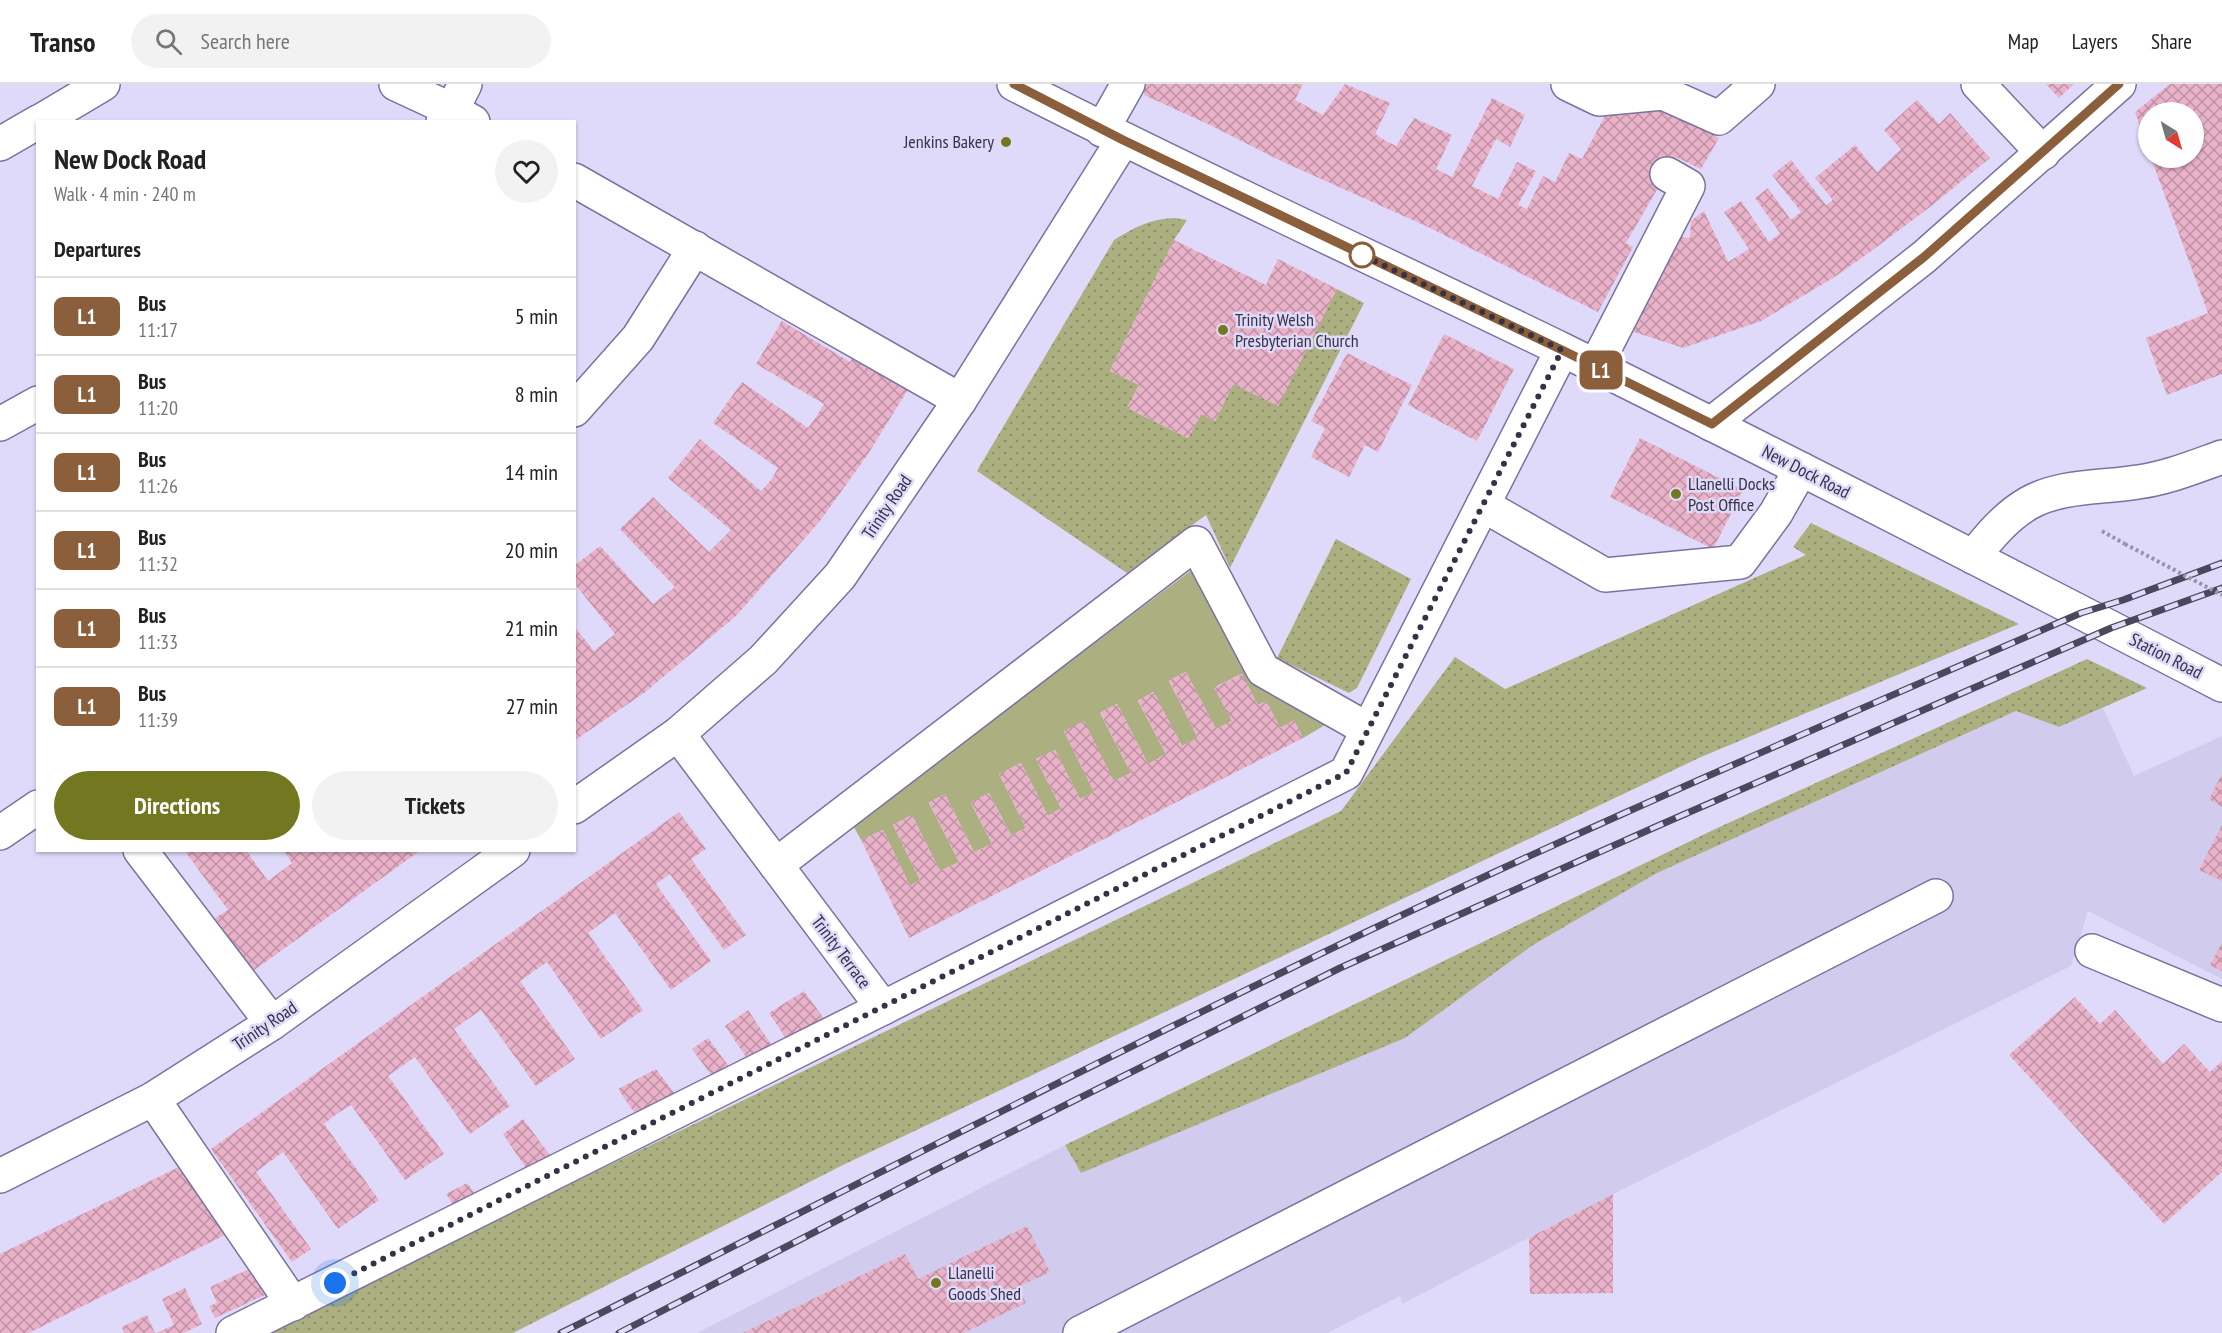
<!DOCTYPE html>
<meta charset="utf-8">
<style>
:root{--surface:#fff;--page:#f2f2f2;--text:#222;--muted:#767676;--line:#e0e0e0;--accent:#737820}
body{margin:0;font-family:"PT Sans Narrow",sans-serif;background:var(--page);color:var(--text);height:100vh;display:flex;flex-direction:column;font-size:22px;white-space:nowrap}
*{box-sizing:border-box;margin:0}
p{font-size:20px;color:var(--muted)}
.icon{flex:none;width:33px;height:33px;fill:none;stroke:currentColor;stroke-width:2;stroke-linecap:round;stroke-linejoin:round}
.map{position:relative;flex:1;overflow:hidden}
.panel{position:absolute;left:36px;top:36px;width:540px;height:732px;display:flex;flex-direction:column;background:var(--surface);border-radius:0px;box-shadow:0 2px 4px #0004}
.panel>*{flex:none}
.badge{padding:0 12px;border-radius:9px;font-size:21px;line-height:39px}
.needle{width:39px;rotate:143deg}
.controls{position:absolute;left:2138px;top:18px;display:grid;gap:12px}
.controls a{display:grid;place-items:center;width:66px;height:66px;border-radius:50%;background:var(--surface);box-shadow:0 2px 4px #0004;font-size:30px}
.you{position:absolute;width:30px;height:30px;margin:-15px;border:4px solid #fff;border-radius:50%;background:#1a73e8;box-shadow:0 0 0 9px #1a73e833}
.map>.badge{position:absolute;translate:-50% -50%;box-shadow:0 0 0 3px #fff}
h2{padding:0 18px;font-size:22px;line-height:54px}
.round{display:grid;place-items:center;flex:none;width:63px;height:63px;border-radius:32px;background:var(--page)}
.head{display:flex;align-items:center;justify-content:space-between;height:102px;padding:0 18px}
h1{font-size:28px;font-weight:700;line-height:45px}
.button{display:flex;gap:12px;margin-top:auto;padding:12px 18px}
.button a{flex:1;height:69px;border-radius:36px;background:var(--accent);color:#fff;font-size:24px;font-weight:700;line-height:69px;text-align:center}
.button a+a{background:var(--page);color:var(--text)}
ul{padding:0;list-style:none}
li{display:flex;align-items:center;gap:18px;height:78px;padding:0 18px;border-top:2px solid var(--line)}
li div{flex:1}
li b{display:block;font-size:22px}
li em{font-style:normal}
li .badge{min-width:66px;font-weight:700;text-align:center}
header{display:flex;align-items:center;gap:36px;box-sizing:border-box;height:84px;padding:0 30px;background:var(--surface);border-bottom:2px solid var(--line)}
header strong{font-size:28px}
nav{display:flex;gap:33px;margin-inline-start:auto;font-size:21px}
.search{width:420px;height:54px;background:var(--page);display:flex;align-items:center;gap:15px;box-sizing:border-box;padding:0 21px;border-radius:33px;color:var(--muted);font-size:22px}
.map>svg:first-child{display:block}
.built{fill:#d1ccee}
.grass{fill:url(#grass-dots)}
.garden{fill:#acb081}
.building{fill:url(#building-cross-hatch)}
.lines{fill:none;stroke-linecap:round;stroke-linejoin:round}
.minor-casing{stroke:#7a72a0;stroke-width:36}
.major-casing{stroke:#7a72a0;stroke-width:36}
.path{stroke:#9792ad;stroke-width:4;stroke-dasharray:3 3;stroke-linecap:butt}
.minor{stroke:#fff;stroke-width:33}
.major{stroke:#fff;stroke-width:33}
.rail-casing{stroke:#4b475c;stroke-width:7}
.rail{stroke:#dfdaf9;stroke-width:4.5;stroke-dasharray:14;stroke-linecap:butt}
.path-bridge{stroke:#9792ad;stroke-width:4;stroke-dasharray:3 3;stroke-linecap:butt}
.line-casing{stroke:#fff;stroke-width:14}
.line{stroke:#8b5e3c;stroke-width:9}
.walk{stroke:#363246;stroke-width:6;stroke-dasharray:0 10.8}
.poi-dot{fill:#737820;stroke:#dfdaf9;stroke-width:2}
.stop-dot{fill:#fff;stroke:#8b5e3c;stroke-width:3}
.labels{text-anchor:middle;stroke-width:5;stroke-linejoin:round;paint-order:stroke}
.poi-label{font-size:18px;fill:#363246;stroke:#dfdaf9;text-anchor:start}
.street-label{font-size:18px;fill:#363246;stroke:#dfdaf9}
</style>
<header>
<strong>Transo</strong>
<div class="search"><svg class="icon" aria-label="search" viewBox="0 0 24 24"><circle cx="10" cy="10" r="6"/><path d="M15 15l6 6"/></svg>Search here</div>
<nav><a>Map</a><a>Layers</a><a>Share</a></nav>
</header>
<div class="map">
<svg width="2222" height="1249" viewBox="0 0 2222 1249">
<defs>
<pattern id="grass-dots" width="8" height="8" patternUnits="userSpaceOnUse" patternTransform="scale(1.5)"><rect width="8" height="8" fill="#acb081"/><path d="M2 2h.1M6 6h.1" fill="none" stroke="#8d906b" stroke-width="1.8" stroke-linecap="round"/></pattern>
<pattern id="building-cross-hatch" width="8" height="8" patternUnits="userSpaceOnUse" patternTransform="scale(1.5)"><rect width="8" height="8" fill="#eab2c9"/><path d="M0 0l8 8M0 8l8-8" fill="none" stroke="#be91a5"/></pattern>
</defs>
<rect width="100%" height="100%" fill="#dfdaf9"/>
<path class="built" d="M2103,624l31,68 88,-40v243l-134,-68 -17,55 -458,228 -211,110 -2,-8 -73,37h-630l368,-188 16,28 452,-228 124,-72 359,-162 43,16z"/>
<g class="grass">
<path d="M1175,134l12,2 -13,20 -64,131 29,14 -12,23 61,30 13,-24 14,7 18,-37 45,21 59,-116 27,14 -134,265 -24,-53 -79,58 -150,-102 137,-231c22,-13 35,-21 61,-22z"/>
<path d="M1811,439l208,101 -318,133 -858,408 -330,168h-251l1079,-522 114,-154 50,32 301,-134 -13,-8z"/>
<path d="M1336,455l75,40 -54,109 -8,5 -72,-35z"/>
<path d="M2087,575l60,29 -88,39 -43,-16 -359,162 -124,72 -128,93 -324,135 -16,-28 648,-315z"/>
</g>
<path class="garden" d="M1193,485l129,149 3,7 -22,13 -9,-17 -14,7 -14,-27 -8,4 -17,-31 -26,13 17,34 -16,8 -30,-57 -17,9 29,57 -16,8 -29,-54 -15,9 28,53 -18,10 -31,-60 -17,9 31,60 -17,8 -50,-50 30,61 -14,7 -25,-49 -19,9 25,49 -13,8 -27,-53 -22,11 27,54 -15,7 -22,-42 -18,10 21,41 -18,8 -29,-58 -16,9 30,59 -19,9 -28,-56 -19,10 27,55 -10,6 -27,-56 -22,10 -8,-15z"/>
<g class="building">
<path d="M1145,0h158l-8,16 28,15 22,-31 45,19 -15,31 11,7 10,5 18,-28 38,17 -16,34 16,8 40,-79 33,17 -15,32 -14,-8 -24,47 26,13 19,-37 19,9 -18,34 9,4 16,-33 12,6 14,-29 13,6 26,-49 50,-8 61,36 -18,31 -25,-12 -50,86 7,4 -35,65 -172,-86 -145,-65 -71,-36 -66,-30z"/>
<path d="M2046,0h28l-15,14z"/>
<path d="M2170,0h52v290l-55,21 -21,-57 62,-25 -57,-155h42v-46h-45v36l-13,-36z"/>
<path d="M1917,16l22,24 11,-11 40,45 -60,49 -64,48 -33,23 -72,43 -78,27 -55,-18 45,-94 17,2 1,-17 13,-10 24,51 21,-13 -25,-37 17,-11 28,41 11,-9 -25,-35 13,-10 23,32 10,-8 -29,-37 19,-15 35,45 7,-5 -18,-22 40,-33 22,27 24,-23 -17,-19z"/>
<path d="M1174,156l92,45 12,-26 59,30 -59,117 -45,-22 -18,37 -14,-7 -13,24 -61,-30 12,-23 -29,-14z"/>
<path d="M782,237l68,41 8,-11 54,32 -44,71 -48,67 -84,95 -92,77 -70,48v-115l20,25 21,-17 -41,-51v-17l26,-20 53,58 22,-17 -55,-58 33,-32 56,55 22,-22 -63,-52 32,-39 61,52 10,-11 7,-12 -65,-45 29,-41 66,46 8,-11 8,-13 -68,-40z"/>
<path d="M1444,250l70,35 -37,72 -69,-36z"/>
<path d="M1347,269l65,32 -34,67 -13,-7 -16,32 -38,-20 14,-29 -14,-7z"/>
<path d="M1640,354l103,52 -30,59 -103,-52z"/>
<path d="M1186,588l30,57 16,-8 -18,-33 28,-14 16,31 8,-4 14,27 14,-8 9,18 -394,200 -48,-98 22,-10 27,56 10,-6 -27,-55 19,-10 28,56 19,-9 -30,-60 16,-8 29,58 18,-8 -21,-42 18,-9 22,42 15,-7 -27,-54 22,-11 27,53 13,-8 -25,-49 19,-9 25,49 14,-7 -30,-61 20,-10 30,60 17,-8 -31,-61 17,-8 31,60 18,-10 -28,-54 16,-8 28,54 16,-8 -29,-58z"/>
<path d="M2222,690v33l-13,-8z"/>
<path d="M679,728l27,37 -15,10 55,76 -22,15 -54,-76 -14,10 55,77 -40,29 -56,-77 -27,20 55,77 -42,29 -54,-77 -27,19 55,78 -39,27 -55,-76 -27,19 56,77 -40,28 -55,-77 -27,19 56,78 -39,26 -54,-75 -13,8 -14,11 55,76 -41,29 -55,-77 -27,20 55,77 -19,13 -81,-113z"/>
<path d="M2222,741v56l-23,-11z"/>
<path d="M184,766h62l22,31 24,-18 -9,-13h138l-168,121 -38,-53 13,-8z"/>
<path d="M2222,859v28l-12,-6z"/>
<path d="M804,907l21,29 -38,20 -18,-27z"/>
<path d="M2075,913l25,27 15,-14 48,54 21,-20 26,28 12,-11v111l-58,52 -155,-169z"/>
<path d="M748,926l25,37 -25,13 -23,-34z"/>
<path d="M708,954l22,30 -16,11 -22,-30z"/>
<path d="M656,985l22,29 -40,20 -20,-29z"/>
<path d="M523,1035l30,40 -25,12 -25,-37z"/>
<path d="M179,1083l48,67 -198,99h-29v-79z"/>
<path d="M467,1099l10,13 -23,10 -8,-12z"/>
<path d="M1613,1110v99l-83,1 -1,-56z"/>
<path d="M1027,1142l23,46 -32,15 8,16 -62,30h-221l162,-79 13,25z"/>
<path d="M249,1185l18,25 -52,24 -6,-12 8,-3 -7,-16z"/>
<path d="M185,1204l17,36 -18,9h-28l18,-8 -12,-26z"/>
<path d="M147,1231l8,18h-31l-2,-6z"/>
</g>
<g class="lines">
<g class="minor-casing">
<g id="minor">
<path d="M396,0l56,26 21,12"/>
<path d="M1568,0l31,15 64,-6 56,25 39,-34"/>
<path d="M1978,0l65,69"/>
<path d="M39,38l64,-38"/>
<path d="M443,38l9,-12 13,-26"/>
<path d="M1102,46l26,-46"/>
<path d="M0,60l38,-22"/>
<path d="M574,96l386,220"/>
<path d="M1595,283l93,-181 -21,-12"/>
<path d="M574,326l64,-72 57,-90"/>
<path d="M0,340l38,-21"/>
<path d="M1711,340l213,-167 195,-173"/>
<path d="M1483,421l122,70 135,-13 36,-49 25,-44"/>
<path d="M1973,473c16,-20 33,-41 56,-54 32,-18 73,-15 109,-21 29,-4 56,-15 84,-25"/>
<path d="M678,650l205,274 463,-235 216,-423"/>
<path d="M574,723l104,-73 85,-74 77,-84 120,-176 163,-260"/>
<path d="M0,749l38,-26"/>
<path d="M140,766l132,173"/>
<path d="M776,781l420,-322 67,127 104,59"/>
<path d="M2092,867l130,54"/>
<path d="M153,1015l140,205"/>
<path d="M0,1092l153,-77 119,-76 241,-173"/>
<path d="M233,1249l650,-325"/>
<path d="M1080,1249l856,-437"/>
</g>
</g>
<g class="major-casing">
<path id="major" d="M1014,0c181,93 366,177 549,266 221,109 440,222 659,335"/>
</g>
<path class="path" d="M2102,447l23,13"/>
<use href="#minor" class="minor"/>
<use href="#major" class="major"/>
<g class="rail-casing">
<g id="rail">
<path d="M561,1249c242,-121 483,-245 726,-363 261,-127 528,-241 794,-357l42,-13 99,-37"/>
<path d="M619,1249l312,-161 409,-204 313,-140 458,-200 111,-40"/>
</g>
</g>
<use href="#rail" class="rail"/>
<path class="path-bridge" d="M2125,460l97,51"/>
</g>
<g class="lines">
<g class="line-casing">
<path id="line" d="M1014,0l109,56 439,210 150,74 212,-167 195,-173"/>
</g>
<use href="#line" class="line"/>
<path class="walk" d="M335,1199l1011,-510 216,-423 -200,-95"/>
</g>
<g class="poi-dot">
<circle cx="1006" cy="58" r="6"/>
<circle cx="1223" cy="246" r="6"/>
<circle cx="1676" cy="410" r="6"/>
<circle cx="936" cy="1199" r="6"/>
</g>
<circle class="stop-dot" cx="1362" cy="171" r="12"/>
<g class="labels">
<g class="poi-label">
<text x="994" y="64" text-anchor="end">Jenkins Bakery</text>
<text x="1235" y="242">Trinity Welsh<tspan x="1235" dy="21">Presbyterian Church</tspan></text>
<text x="1688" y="406">Llanelli Docks<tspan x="1688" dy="21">Post Office</tspan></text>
<text x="948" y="1195">Llanelli<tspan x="948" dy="21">Goods Shed</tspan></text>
</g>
<g class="street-label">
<text transform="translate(1806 388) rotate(27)" y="6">New Dock Road</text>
<text transform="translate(887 423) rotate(-56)" y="6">Trinity Road</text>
<text transform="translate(2166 572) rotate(27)" y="6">Station Road</text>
<text transform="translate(841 868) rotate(53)" y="6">Trinity Terrace</text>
<text transform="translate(265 942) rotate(-34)" y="6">Trinity Road</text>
</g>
</g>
</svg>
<div class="controls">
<a><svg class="needle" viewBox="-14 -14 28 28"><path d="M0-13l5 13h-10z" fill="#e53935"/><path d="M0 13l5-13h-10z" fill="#767676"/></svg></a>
</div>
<div class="you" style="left:335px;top:1199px"></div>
<b class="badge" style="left:1601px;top:286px;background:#8b5e3c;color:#fff">L1</b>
<section class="panel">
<div class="head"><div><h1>New Dock Road</h1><p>Walk · 4 min · 240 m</p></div><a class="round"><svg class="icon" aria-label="heart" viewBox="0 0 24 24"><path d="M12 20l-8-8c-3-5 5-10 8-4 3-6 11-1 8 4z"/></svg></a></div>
<h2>Departures</h2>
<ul>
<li><span class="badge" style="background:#8b5e3c;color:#fff">L1</span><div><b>Bus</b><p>11:17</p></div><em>5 min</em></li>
<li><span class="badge" style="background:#8b5e3c;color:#fff">L1</span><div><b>Bus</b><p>11:20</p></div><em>8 min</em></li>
<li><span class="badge" style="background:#8b5e3c;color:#fff">L1</span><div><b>Bus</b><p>11:26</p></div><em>14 min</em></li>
<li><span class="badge" style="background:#8b5e3c;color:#fff">L1</span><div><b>Bus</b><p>11:32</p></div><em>20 min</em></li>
<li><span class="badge" style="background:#8b5e3c;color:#fff">L1</span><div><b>Bus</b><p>11:33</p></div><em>21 min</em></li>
<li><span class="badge" style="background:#8b5e3c;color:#fff">L1</span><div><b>Bus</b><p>11:39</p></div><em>27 min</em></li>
</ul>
<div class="button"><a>Directions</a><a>Tickets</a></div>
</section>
</div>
